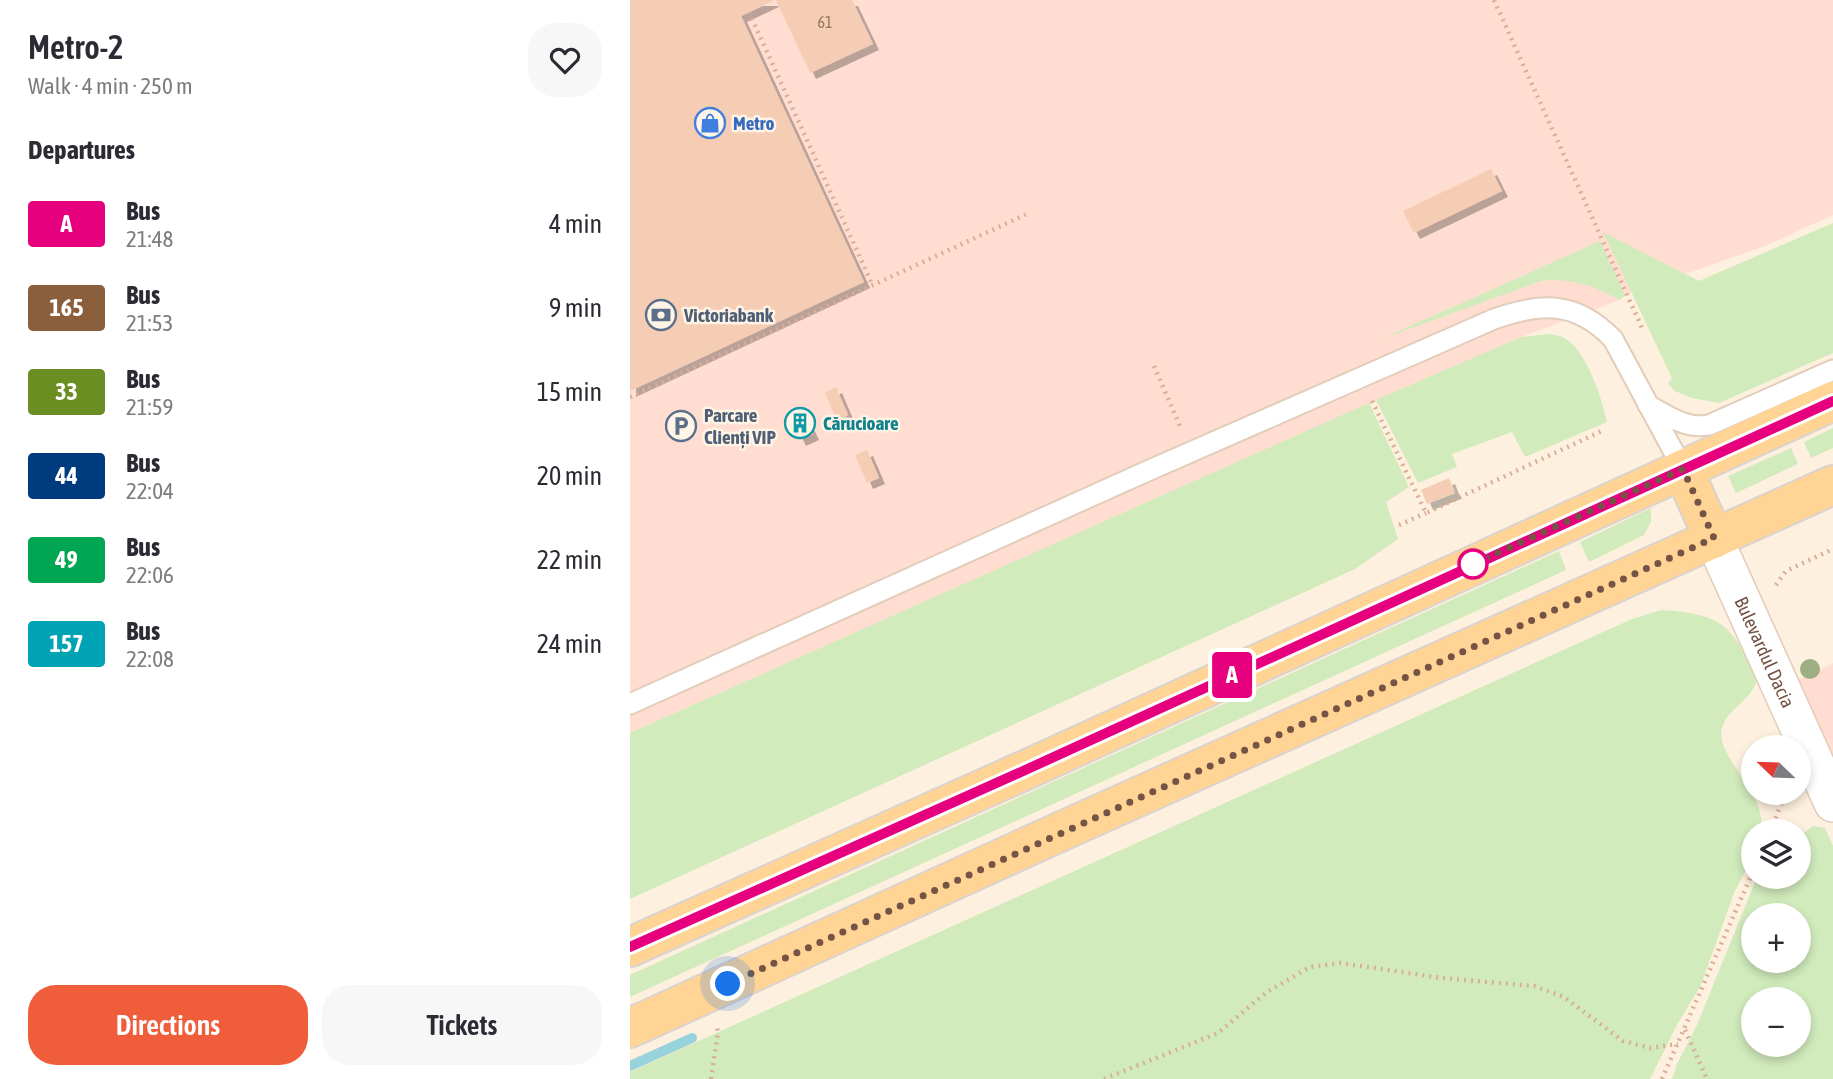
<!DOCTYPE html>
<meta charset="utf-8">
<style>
:root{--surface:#fff;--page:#f7f7f7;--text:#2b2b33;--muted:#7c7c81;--accent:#f05d3a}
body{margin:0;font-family:"Asap Condensed",sans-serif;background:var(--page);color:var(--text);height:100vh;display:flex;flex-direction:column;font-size:26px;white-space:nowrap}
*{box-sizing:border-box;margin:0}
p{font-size:23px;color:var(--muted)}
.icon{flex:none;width:38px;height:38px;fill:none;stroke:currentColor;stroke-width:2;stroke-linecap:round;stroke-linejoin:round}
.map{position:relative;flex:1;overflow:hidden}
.panel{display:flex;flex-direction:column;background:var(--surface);width:630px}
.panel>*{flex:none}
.badge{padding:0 14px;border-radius:5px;font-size:24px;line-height:46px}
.needle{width:46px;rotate:293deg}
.controls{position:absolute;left:1111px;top:735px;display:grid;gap:14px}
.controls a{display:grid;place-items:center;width:70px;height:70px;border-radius:50%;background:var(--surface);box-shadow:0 4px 10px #0003;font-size:35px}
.you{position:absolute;width:35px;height:35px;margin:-18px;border:5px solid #fff;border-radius:50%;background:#1a73e8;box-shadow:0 0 0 10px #1a73e833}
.map>.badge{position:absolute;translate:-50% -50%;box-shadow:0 0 0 4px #fff}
h2{padding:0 28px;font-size:26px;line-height:63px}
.round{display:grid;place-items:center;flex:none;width:74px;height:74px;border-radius:28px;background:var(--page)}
.summary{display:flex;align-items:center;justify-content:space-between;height:119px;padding:0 28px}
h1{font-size:33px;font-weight:600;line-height:52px}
.cta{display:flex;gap:14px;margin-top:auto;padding:14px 28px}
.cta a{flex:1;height:80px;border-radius:28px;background:var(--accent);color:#fff;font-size:28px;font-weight:600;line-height:80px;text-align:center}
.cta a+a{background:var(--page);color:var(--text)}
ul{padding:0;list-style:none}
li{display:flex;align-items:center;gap:21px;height:84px;padding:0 28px}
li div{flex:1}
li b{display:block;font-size:26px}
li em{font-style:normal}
li .badge{min-width:77px;font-weight:700;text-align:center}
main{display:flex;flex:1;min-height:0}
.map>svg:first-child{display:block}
.commercial{fill:#ffddd1}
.green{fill:#d1ebbc;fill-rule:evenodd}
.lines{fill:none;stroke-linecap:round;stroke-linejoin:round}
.stream{stroke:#98d2da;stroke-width:10}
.building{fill:#f5ccb4;filter:url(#shadow)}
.service-casing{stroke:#e2ccba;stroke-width:23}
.minor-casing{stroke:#e2ccba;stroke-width:40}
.primary-casing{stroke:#dbd3cf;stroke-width:42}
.path{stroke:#d9af98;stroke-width:4.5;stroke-dasharray:2 5;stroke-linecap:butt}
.service{stroke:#fff;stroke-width:19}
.minor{stroke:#fff;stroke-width:37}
.primary{stroke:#ffd494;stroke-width:38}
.tree{fill:#9dad84}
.line-casing{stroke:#fff;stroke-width:16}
.line{stroke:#e6007e;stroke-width:10}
.walk{stroke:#755445;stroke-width:7;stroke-dasharray:0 12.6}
.stop-dot{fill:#fff;stroke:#e6007e;stroke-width:3.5}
.labels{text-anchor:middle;stroke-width:5;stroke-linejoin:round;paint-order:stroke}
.number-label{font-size:16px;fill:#957261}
.shop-label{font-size:19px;font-weight:bold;fill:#366cbe;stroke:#fff4e6;text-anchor:start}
.service-label{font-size:19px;font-weight:bold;fill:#4e5e75;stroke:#fff4e6;text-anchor:start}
.culture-label{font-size:19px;font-weight:bold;fill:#0d838f;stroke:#fff4e6;text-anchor:start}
.street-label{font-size:19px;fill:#755445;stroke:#fff4e6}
</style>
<main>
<section class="panel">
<div class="summary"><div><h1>Metro-2</h1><p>Walk · 4 min · 250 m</p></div><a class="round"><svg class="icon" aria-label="heart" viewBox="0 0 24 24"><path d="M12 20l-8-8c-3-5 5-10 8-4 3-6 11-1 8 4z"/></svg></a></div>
<h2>Departures</h2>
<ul>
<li><span class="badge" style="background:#e6007e;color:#fff">A</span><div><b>Bus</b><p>21:48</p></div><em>4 min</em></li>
<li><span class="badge" style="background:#8b5e3c;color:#fff">165</span><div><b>Bus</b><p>21:53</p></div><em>9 min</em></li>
<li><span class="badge" style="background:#6b8e23;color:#fff">33</span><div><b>Bus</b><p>21:59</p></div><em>15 min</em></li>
<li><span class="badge" style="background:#003b80;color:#fff">44</span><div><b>Bus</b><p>22:04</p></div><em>20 min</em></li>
<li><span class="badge" style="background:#00a651;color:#fff">49</span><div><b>Bus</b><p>22:06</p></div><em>22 min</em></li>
<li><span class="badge" style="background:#00a3b4;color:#fff">157</span><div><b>Bus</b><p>22:08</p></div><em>24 min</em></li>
</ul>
<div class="cta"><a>Directions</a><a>Tickets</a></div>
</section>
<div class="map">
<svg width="1203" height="1079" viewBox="0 0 1203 1079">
<defs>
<filter id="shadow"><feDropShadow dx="6" dy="6" stdDeviation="0" flood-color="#0004"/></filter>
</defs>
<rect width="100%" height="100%" fill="#fef0de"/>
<g class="commercial">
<path d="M0,0h1203v215l-68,31 -140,49 -5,5 -99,37 -891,396z"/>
<path d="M1203,663v96l-37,-78z"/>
</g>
<g class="green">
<path d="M1203,223v130l-114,50 -27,-5 -17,-7 -7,-7 4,-6 -69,-146 96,49z"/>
<path d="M970,241l25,54 -5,5c-26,-14 -49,-23 -79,-19l-162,59z"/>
<path d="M920,334c5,1 12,2 16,5 21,14 36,59 41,83l-82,35 -13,-25 -60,22 5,13 -39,16 -42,-83 145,-63z"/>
<path d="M739,403l40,84 -23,15 12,37 -43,30 -725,330v-166z"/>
<path d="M1203,428v20l-22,10 -7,-16z"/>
<path d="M1161,448l7,16 -62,29 -8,-17z"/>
<path d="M1021,508v14l-7,13 -55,27 -9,-20z"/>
<path d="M929,551l7,19 -936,427v-22z"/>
<path d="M1031,610c62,4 72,15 96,71 -8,21 -29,27 -35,47 -8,28 46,65 39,103h-7l-1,25 -19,37 -33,92 -24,40 -27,54h-1020v-7l1002,-453z"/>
<path d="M1183,826l12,2 8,18v233h-161l5,-15 20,-39 60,-148h42v-40zM1124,915h45v46h-45zM1124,999h45v46h-45z"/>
</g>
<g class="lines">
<path class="stream" d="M0,1066l62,-28"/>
</g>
<g class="building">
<path d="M0,0h145l-34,16 123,266 -234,109z"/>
<path d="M146,0h76l21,44 -63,29z"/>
<path d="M861,169l11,22 -88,42 -11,-22z"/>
<path d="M206,387l12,28 -11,6 -12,-28z"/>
<path d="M170,407l13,27 -13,6 -13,-27z"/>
<path d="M237,450l12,28 -12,5 -12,-28z"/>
<path d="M819,478l6,15 -28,11 -6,-14z"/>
</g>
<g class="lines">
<g class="service-casing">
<g id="service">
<path d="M1018,405c20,11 37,24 61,20l124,-55"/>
<path d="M0,704l513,-231 351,-154c48,-17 82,-18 119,20l70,130"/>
</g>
</g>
<g class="minor-casing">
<g id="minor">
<path id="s1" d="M1084,539l119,264"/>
</g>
</g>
<g class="primary-casing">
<g id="primary">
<path d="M1053,469l31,70"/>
<path d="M0,947l391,-175 812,-371"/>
<path d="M0,1028l423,-193 780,-350"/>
</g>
</g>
<g class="path">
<path d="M864,0l148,328"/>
<path d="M119,12l124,274"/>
<path d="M524,366l26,60"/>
<path d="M0,397l397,-183"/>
<path d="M742,401l54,112 178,-83"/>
<path d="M769,525l27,-12"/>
<path d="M1146,585l10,-14 47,-22"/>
<path d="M1140,831l16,-38"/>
<path d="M1055,1030l22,49"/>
<path d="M81,1079l7,-47 -1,-4"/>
<path d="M474,1079l114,-46 49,-41 43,-25 30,-4 102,15 92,8 30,11 59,44 27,7 28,-4"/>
<path d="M1032,1079l92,-210"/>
</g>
<use href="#service" class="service"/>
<use href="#minor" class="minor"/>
<use href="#primary" class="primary"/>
</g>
<circle class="tree" cx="1180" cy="669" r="10"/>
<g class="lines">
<g class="line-casing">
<path id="line" d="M0,947l391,-175 812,-371"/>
</g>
<use href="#line" class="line"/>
<path class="walk" d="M98,984l986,-446 -31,-69 -210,95"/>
</g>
<defs>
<g id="shop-ring" transform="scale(1.575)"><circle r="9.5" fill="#fff4e6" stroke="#3f7fe0" stroke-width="1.5"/><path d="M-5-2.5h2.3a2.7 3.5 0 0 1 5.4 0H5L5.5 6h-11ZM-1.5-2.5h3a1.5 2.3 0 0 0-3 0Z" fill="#3f7fe0"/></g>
<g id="bank-ring" transform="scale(1.575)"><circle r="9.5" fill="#fff4e6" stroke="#5c6f8a" stroke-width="1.5"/><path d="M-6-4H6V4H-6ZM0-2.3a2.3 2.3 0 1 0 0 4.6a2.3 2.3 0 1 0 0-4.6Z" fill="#5c6f8a"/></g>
<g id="building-ring" transform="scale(1.575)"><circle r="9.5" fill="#fff4e6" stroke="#0f9aa8" stroke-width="1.5"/><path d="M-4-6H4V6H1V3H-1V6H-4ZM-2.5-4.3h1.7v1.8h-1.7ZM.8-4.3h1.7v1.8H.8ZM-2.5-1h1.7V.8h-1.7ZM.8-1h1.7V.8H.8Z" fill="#0f9aa8"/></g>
<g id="parking-ring" transform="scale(1.575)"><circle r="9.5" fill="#fff4e6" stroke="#5c6f8a" stroke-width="1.5"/><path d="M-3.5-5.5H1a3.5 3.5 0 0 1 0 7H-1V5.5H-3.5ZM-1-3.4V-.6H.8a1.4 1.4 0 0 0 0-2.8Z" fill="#5c6f8a"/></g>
</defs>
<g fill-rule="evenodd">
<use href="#shop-ring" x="80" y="123"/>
<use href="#bank-ring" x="31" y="315"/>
<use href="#building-ring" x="170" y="423"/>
<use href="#parking-ring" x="51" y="426"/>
</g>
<circle class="stop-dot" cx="843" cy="564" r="14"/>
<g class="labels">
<g class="number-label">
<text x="195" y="28">61</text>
</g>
<g class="shop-label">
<text x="103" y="130">Metro</text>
</g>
<g class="service-label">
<text x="54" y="322">Victoriabank</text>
<text x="74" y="422">Parcare<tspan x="74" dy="22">Clienți VIP</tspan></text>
</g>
<g class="culture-label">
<text x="193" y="430">Cărucioare</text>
</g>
<g class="street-label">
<text dy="7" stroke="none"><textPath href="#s1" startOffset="124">Bulevardul Dacia</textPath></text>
</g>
</g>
</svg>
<div class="controls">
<a><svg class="needle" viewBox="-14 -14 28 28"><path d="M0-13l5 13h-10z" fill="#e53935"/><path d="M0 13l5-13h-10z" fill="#7c7c81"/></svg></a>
<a><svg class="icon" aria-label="layers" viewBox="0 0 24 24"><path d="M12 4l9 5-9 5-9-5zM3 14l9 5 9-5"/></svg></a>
<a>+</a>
<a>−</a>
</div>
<div class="you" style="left:98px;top:984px"></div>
<b class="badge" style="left:602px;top:675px;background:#e6007e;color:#fff">A</b>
</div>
</main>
